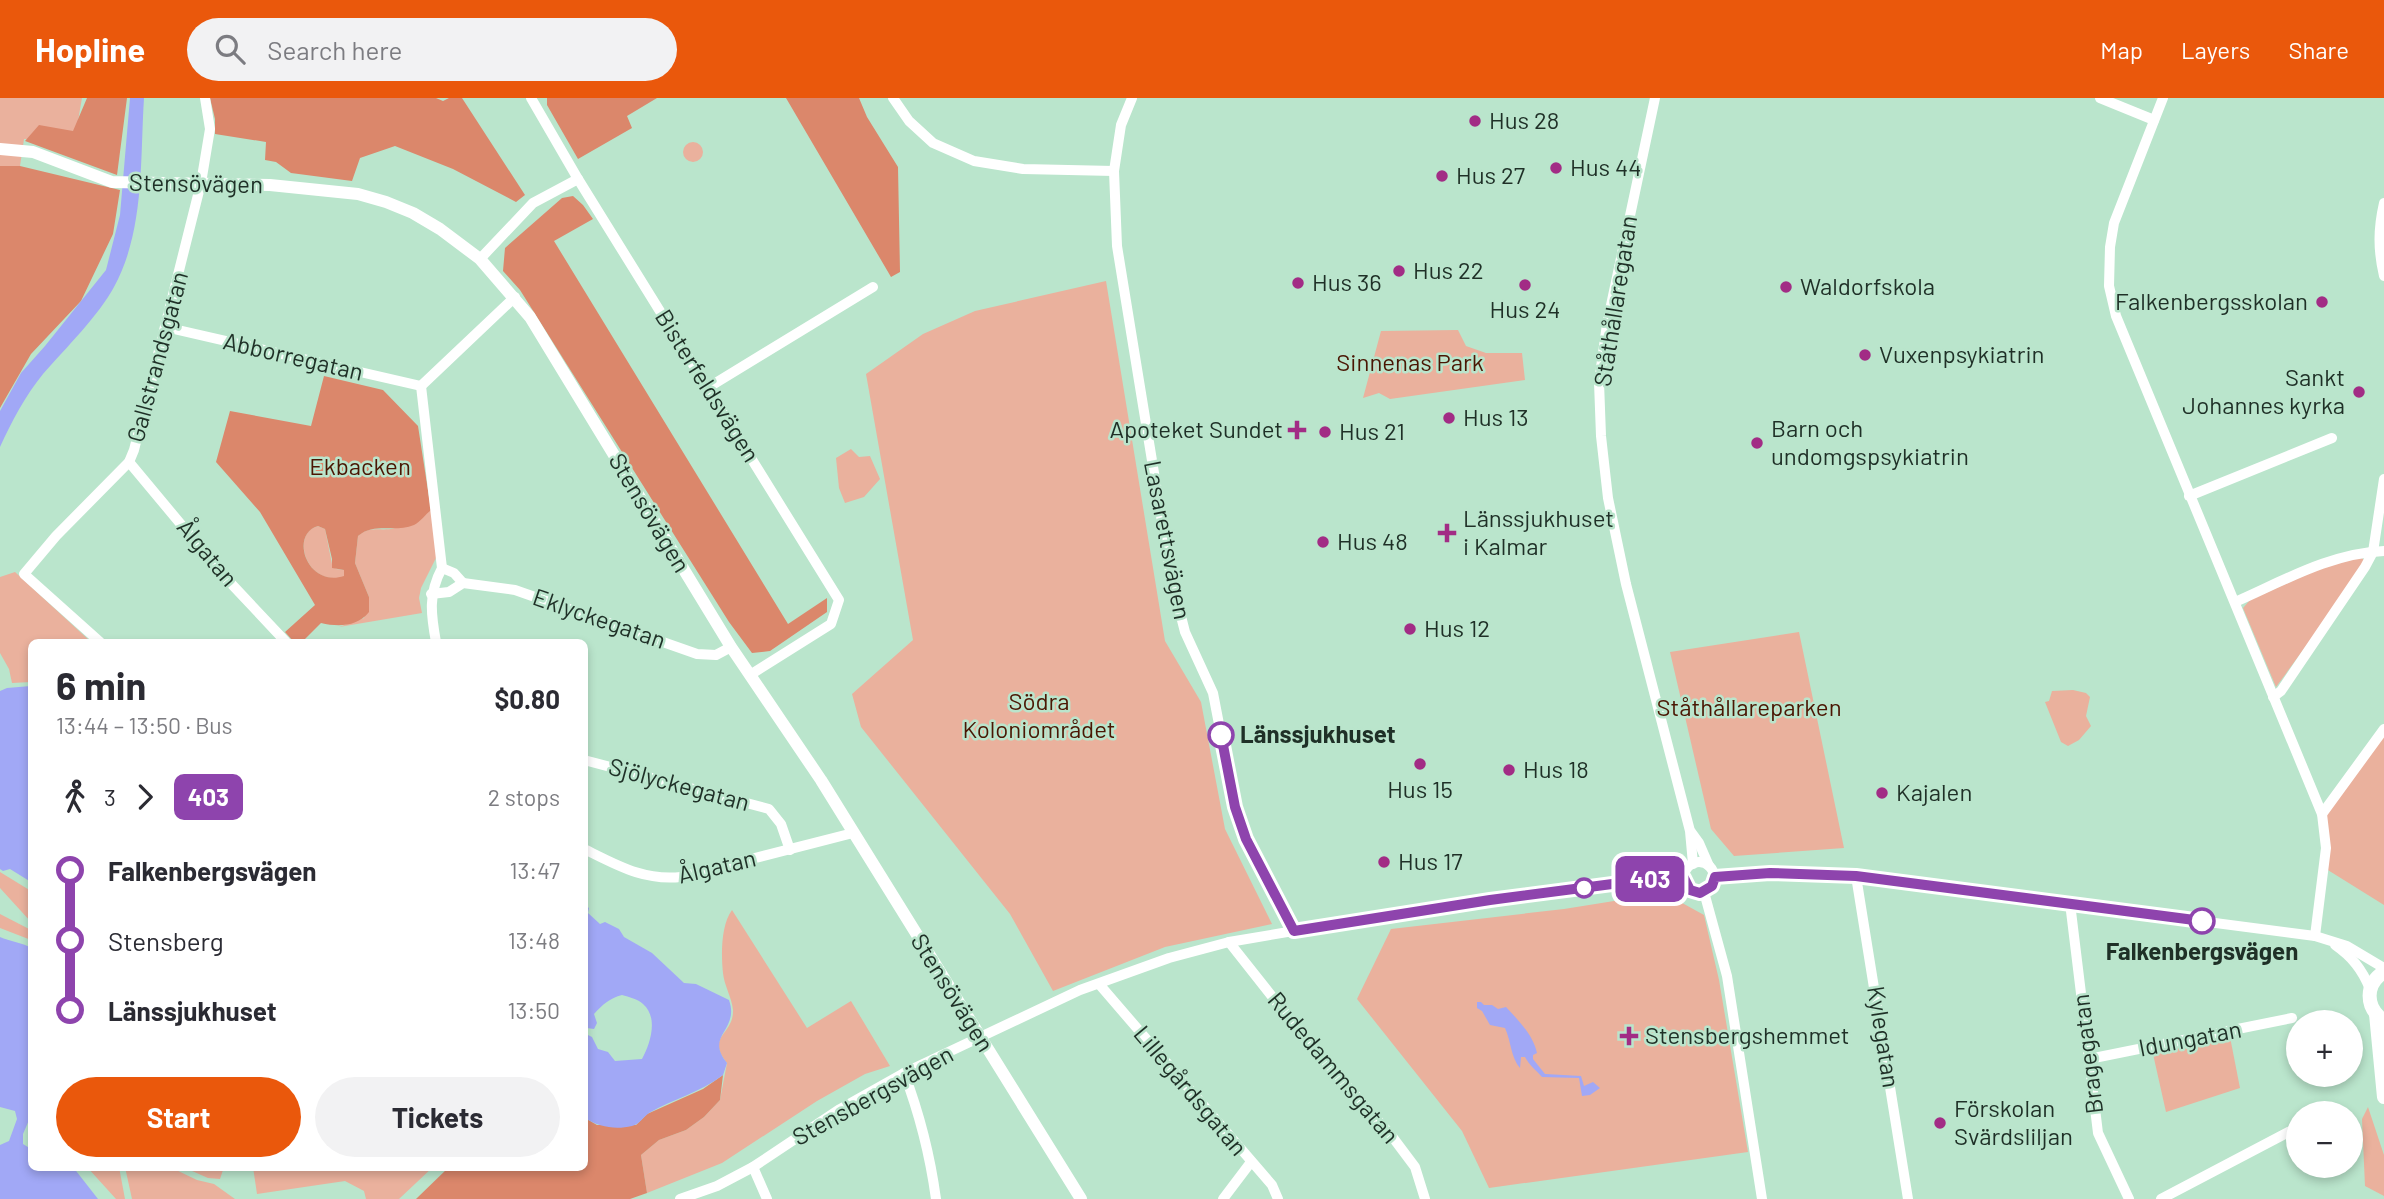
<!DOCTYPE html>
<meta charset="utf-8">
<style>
:root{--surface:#fff;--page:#f2f2f3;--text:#2b2b33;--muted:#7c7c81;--accent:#ea580c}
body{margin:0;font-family:Barlow,sans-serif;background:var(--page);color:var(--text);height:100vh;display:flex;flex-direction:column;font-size:26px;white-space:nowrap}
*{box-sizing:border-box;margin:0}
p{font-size:23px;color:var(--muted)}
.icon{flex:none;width:38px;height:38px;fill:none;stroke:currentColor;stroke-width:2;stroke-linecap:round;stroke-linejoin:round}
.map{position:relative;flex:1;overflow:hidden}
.panel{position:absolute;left:28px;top:541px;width:560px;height:532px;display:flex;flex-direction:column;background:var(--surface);border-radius:10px;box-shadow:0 4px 10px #0003}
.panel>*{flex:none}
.badge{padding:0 14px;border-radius:10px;font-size:24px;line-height:46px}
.buttons{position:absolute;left:2286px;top:912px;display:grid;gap:14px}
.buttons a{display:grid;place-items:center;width:77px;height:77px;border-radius:50%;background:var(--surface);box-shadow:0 4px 10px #0003;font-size:35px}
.map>.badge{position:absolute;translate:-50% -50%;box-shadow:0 0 0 4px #fff}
.legs{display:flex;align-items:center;gap:10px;height:77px;padding:0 28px;font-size:23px}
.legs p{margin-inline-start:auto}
.head{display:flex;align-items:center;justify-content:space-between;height:119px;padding:0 28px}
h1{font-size:38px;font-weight:700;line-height:52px}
.primary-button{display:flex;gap:14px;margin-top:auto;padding:14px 28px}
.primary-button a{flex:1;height:80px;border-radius:42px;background:var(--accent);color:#fff;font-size:28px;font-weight:700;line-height:80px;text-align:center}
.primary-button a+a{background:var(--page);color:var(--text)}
ul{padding:0 28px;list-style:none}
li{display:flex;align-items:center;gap:24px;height:70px;font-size:26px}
li i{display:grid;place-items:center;width:10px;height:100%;margin:0 9px;background:currentColor}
li i::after{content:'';width:18px;height:18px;margin:-9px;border:5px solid;border-radius:50%;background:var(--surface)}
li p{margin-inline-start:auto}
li:first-child i{background:linear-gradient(#0000 50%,currentColor 0)}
li:last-child i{background:linear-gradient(currentColor 50%,#0000 0)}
header{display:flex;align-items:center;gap:42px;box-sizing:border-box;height:98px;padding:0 35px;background:var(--accent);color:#fff}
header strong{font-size:33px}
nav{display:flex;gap:38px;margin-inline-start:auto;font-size:24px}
.search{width:490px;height:63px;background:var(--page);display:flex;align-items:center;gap:18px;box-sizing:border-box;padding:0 24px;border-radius:38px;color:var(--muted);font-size:26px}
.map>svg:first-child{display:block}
.green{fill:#eab19d}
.forest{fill:#db876b;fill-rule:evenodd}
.water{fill:#a1a8f6;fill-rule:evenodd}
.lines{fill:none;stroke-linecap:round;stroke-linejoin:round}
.minor{stroke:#fff;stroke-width:10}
.tertiary{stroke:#fff;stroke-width:12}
.secondary{stroke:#fff;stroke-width:14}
.line-1-casing{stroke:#fff;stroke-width:16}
.line-1{stroke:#8e44ad;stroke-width:10}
.poi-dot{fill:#a22c85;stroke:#bae5cc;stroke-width:2.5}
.stop-1-dot{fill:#fff;stroke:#8e44ad;stroke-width:3.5}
.labels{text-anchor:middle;stroke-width:5;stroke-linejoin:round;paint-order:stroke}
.poi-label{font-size:24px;fill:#1f3027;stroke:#bae5cc;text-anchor:start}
.street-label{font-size:24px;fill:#1f3027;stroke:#bae5cc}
.park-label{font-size:24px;fill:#4a1603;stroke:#bae5cc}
.stop-label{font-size:24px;font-weight:bold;fill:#1f3027;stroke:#bae5cc;text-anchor:start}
</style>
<header>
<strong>Hopline</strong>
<div class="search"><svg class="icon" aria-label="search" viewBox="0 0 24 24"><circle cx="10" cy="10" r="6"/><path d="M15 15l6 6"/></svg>Search here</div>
<nav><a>Map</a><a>Layers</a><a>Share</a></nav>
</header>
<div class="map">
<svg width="2384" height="1101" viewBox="0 0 2384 1101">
<rect width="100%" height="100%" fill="#bae5cc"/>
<g class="green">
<path d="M0,0h82l-7,40 -51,1 -4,27h-20z"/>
<circle cx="693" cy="54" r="10"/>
<path d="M1106,183l59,360 36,61 24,127 47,95 -107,23 -112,44 -43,-77 -149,-187 -9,-33 61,-54 -47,-266 57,-40 52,-23z"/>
<path d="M1458,232l8,16 20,7h36l3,27 -135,19 -11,-6 -16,5 18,-67z"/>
<path d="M851,351l8,8 11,-1 10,23 -16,18 -19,6 -6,-15 -3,-30z"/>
<path d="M431,412l6,46 -16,32 -2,10 3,15 -83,14 25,-9 5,-21 -14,-34 3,-27c12,-11 24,-4 37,-8 12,-4 25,-12 36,-18z"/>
<path d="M318,428l7,3 7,35 4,5 8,1 2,4 -2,3c-38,10 -54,-44 -26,-51z"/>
<path d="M2360,458l7,7 -91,124 -33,-79 7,-8 71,-32z"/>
<path d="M15,474l76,70h-59l-1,40 -19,1 -3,-14 -9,-16v-76z"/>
<path d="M1799,534l45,216 -110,8 -23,-27 -41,-177z"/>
<path d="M2073,592l13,3 4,4 -4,19 5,10 -12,14 -11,6 -7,-4 -16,-40 4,-1 3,-10z"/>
<path d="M2384,631v176l-61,-38 -1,-53z"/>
<path d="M0,774l31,19v31l-31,-34z"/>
<path d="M1664,795l40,22 15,65 29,172 -259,36 -27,-57 -105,-132 34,-70 173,-20z"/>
<path d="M732,812l75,118 44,-27 39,65 -25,8 -48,27 -95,62 -75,30 -6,-38 18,-15 27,-10 18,-13 16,-17 7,-37c-22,-27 7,-28 6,-53 -1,-12 -9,-25 -10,-37 -2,-19 -2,-48 9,-63z"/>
<path d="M0,816l31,16v10l-31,-12z"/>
<path d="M2230,939l10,51 -74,24 -13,-58z"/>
<path d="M2368,1009l16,48v41l-19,-10 -3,-67z"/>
<path d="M87,1069h32l6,32h-9z"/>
<path d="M125,1069l47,1 25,12 17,4 21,15h-103z"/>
<path d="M183,1069h41l-4,12 -12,-1z"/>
<path d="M253,1069h180l-34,32h-33l-2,-8 -19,-10 -88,13z"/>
</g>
<g class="forest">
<path d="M87,0h40l-10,77 -92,-34 14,-16 34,6z"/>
<path d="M210,0h226l7,3 6,-3h13l63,97 -9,7 -63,-33 -58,-23 -35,12 -8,23 -61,-8 -15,-11 -11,-2 1,-18 -51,-8v-15z"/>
<path d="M547,0h110l-30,18 5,12 -54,31 -31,-54z"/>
<path d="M786,0h73l8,19 31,50 2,105 -9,5z"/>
<path d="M0,68h20l100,24 -7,44 -32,67 -50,53 -31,54z"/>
<path d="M573,98l10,9 10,14 -39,22 234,383 39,-26v14l-57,39 -18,2 -23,-31 -209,-332 -17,-19 2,-23 57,-50z"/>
<path d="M324,278l59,14 35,36 13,84c-5,4 -11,12 -17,15 -19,8 -40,-3 -56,11l-3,27 14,34v15c-12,15 -31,15 -48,11l-19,19h-8l-9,-10 30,-27 -55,-93 -44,-50 14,-51 81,15zM318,428l7,3 7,30v9l12,2v6c-37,12 -55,-42 -26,-50z"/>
<path d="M723,977l-3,25 -16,17 -18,13 -27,10 -18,15 6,38 -17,6h-214l33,-32h135l1,-49 12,7h39l11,-11 56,-25z"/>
</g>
<g class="water">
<path d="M130,0h14c-4,62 1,132 -30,189 -15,28 -49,62 -71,87 -18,22 -31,47 -43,73v-36l21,-38 24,-27 61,-76 14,-55z"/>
<path d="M31,588h1l-1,196 -21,-13 -7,2 -3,-2v-178l7,-3z"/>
<path d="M585,807l4,3 -1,5 12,11 5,-2 14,7 5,8 28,16 32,30 12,1 33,16c11,31 -25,35 -2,63l-4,12c-24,18 -48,23 -74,38 -6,4 -9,11 -17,13 -17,4 -33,1 -47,-8zM622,897c7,2 16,4 21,9 16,14 7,40 -1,55l-27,2 -7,-9 -10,-3 -6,-12 -6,-3 1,-6 7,1 3,-6 -3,-9c8,-9 16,-16 28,-19z"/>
<path d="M0,839c9,4 24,6 31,11l1,165 -9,21v10l8,5 1,18h41l25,32h-98v-54l9,-4 8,-22 -2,-8 -15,-4z"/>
<path d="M1477,904h4l3,3h8l6,4 8,-2c13,14 27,28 31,46l-4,2v4l12,15 36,2 3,10 9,-4 7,6 -10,7 -8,1 -3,-18 -37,-1c-6,-7 -13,-12 -17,-20h-4l-1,11c-9,-10 -9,-27 -15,-40l-15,-3 -8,-14 -5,-3z"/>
</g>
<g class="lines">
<g class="minor">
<path d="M531,0l47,81"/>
<path d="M893,0l16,23 24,22 41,18 49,8 91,2"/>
<path d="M1132,0l-11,27 -7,46 3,75 54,331 14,55 28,61 22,114 11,32 48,92"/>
<path d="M1655,0l-48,226 -8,58 2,54 7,62 18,86 64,247 3,33"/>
<path d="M2100,0l54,22"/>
<path d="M2163,0l-49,125 -4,24 -1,39 7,30 206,498 4,34 -11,88"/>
<path d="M2384,105c-6,26 -6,47 0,73"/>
<path d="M480,161l53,-56 45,-24 261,421 -8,24 -81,51"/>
<path d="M165,229l256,59"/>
<path d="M421,288l21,182c-14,26 -11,47 -6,74"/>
<path d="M421,288l94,-89"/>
<path d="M709,289l164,-100"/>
<path d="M129,364l95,114 62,66"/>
<path d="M2189,398l143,-58"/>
<path d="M442,470l12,5 9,10"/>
<path d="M431,496l18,-2 14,-9 52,7 182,64 19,1 15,-8"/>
<path d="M2235,504c48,-21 96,-49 149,-51"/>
<path d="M100,544l-76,-68 32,-38 73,-74 5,-12 67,-267 9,-54 -5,-31"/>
<path d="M2273,599l8,-6 84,-124 8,-15 11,-73"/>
<path d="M584,662l185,49 12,15 9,26"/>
<path d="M2322,716l62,-85"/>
<path d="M1691,734l8,11 10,23"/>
<path d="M584,751c33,16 59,32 97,28l172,-44"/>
<circle cx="1699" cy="779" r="15"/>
<path d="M1856,778l52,323"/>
<path d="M1715,779l55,-4 86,3 459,60 32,10 37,22"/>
<path d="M1704,794l23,84 35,223"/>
<path d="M2070,805l28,230 31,66"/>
<path d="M1229,844l79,100 83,93 24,32 10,32"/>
<path d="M2335,847c17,12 27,24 35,44"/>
<path d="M1099,886l173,201 6,14"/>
<path d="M2089,961l203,-41"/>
<path d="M904,975c16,42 26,82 32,126"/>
<path d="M2324,1015l10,-5"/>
<path d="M753,1069l14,32"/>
<path d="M680,1101l37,-13 36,-19 87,-58 64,-36 176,-83 89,-32 60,-16 118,-20 144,-22 175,-23 18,1"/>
<path d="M1223,1101l28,-37"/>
<path d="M2161,1101l137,-72"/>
</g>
<path class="tertiary" d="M0,51l33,3 79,30 158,3 88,9 28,8 27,11 27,16 40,30 50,58 201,330 90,133 260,419"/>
<g class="secondary">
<path d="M2376,916l8,83"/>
<path d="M2383,922c-18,-13 -18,-36 1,-48"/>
</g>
</g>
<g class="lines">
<g class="line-1-casing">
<path id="line-1" d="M1221,637l14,72 11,32 48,92 196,-31 176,-23 18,1 6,12 10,3 12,-7 3,-9 55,-4 86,3 346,45"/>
</g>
<use href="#line-1" class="line-1"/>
</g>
<g class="poi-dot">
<circle cx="1475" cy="23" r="7"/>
<circle cx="1556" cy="70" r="7"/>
<circle cx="1442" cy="78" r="7"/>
<circle cx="1399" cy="173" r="7"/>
<circle cx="1298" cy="185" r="7"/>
<circle cx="1525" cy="187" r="7"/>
<circle cx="1786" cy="189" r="7"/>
<circle cx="2322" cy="204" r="7"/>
<circle cx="1865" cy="257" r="7"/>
<circle cx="2359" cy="294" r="7"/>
<circle cx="1449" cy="320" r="7"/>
<path d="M1293.5 321.5h7v7h7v7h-7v7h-7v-7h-7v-7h7z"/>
<circle cx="1325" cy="334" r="7"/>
<circle cx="1757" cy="345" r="7"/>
<path d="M1443.5 424.5h7v7h7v7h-7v7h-7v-7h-7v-7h7z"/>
<circle cx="1323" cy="444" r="7"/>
<circle cx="1410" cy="531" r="7"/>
<circle cx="1420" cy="666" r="7"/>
<circle cx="1509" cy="672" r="7"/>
<circle cx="1882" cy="695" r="7"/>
<circle cx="1384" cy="764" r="7"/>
<path d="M1625.5 927.5h7v7h7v7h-7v7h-7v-7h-7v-7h7z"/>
<circle cx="1940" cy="1025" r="7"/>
</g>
<g class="stop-1-dot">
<circle cx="1221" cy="637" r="12"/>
<circle cx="1584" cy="790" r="9"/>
<circle cx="2202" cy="823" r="12"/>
</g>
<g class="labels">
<g class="poi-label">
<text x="1489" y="31">Hus 28</text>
<text x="1570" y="78">Hus 44</text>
<text x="1456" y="86">Hus 27</text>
<text x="1413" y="181">Hus 22</text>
<text x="1312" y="193">Hus 36</text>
<text x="1800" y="197">Waldorfskola</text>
<text x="2308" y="212" text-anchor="end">Falkenbergsskolan</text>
<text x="1525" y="220" text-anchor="middle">Hus 24</text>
<text x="1879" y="265">Vuxenpsykiatrin</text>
<text x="2345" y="288" text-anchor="end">Sankt<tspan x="2345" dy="28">Johannes kyrka</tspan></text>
<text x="1463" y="328">Hus 13</text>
<text x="1771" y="339">Barn och<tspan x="1771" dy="28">undomgspsykiatrin</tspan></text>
<text x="1283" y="340" text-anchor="end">Apoteket Sundet</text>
<text x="1339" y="342">Hus 21</text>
<text x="1463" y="429">Länssjukhuset<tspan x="1463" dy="28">i Kalmar</tspan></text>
<text x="1337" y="452">Hus 48</text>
<text x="1424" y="539">Hus 12</text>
<text x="1523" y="680">Hus 18</text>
<text x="1420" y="700" text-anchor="middle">Hus 15</text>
<text x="1896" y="703">Kajalen</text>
<text x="1398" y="772">Hus 17</text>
<text x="1645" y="946">Stensbergshemmet</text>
<text x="1954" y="1019">Förskolan<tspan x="1954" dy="28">Svärdsliljan</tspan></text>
</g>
<g class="street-label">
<text transform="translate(196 86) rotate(1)" y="8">Stensövägen</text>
<text transform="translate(1616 203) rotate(-81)" y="8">Ståthållaregatan</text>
<text transform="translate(158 259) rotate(-75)" y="8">Gallstrandsgatan</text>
<text transform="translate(293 259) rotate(13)" y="8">Abborregatan</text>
<text transform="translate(707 288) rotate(58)" y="8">Bisterfeldsvägen</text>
<text transform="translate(649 415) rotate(59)" y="8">Stensövägen</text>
<text transform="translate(1167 442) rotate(79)" y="8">Lasarettsvägen</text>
<text transform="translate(207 455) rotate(50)" y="8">Ålgatan</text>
<text transform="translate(599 521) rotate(19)" y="8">Eklyckegatan</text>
<text transform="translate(679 687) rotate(15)" y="8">Sjölyckegatan</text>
<text transform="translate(717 769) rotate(-13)" y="8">Ålgatan</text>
<text transform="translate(952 895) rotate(58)" y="8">Stensövägen</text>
<text transform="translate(1883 939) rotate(81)" y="8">Kylegatan</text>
<text transform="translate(2190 941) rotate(-11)" y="8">Idungatan</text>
<text transform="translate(2088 956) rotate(-97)" y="8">Bragegatan</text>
<text transform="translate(1333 970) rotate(50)" y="8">Rudedammsgatan</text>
<text transform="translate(1190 993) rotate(50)" y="8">Lillegårdsgatan</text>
<text transform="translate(873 998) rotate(-29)" y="8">Stensbergsvägen</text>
</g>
<g class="park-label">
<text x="1410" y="273">Sinnenas Park</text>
<text x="360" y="377">Ekbacken</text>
<text x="1039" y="612">Södra<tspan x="1039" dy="28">Koloniområdet</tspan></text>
<text x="1749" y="618">Ståthållareparken</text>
</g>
<g class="stop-label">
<text x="1240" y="645">Länssjukhuset</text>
<text x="2202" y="862" text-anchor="middle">Falkenbergsvägen</text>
</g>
</g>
</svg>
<div class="buttons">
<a>+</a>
<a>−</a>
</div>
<b class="badge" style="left:1650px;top:781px;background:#8e44ad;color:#fff">403</b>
<section class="panel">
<div class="head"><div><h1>6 min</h1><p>13:44 – 13:50 · Bus</p></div><b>$0.80</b></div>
<div class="legs"><svg class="icon" aria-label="walk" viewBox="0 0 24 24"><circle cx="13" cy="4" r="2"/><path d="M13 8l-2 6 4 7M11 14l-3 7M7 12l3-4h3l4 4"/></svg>3<svg class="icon" aria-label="forward" viewBox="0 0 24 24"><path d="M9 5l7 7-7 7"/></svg><b class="badge" style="background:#8e44ad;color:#fff">403</b><p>2 stops</p></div>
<ul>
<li><i style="color:#8e44ad"></i><b>Falkenbergsvägen</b><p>13:47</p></li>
<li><i style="color:#8e44ad"></i><span>Stensberg</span><p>13:48</p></li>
<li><i style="color:#8e44ad"></i><b>Länssjukhuset</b><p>13:50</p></li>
</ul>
<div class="primary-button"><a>Start</a><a>Tickets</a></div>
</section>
</div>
